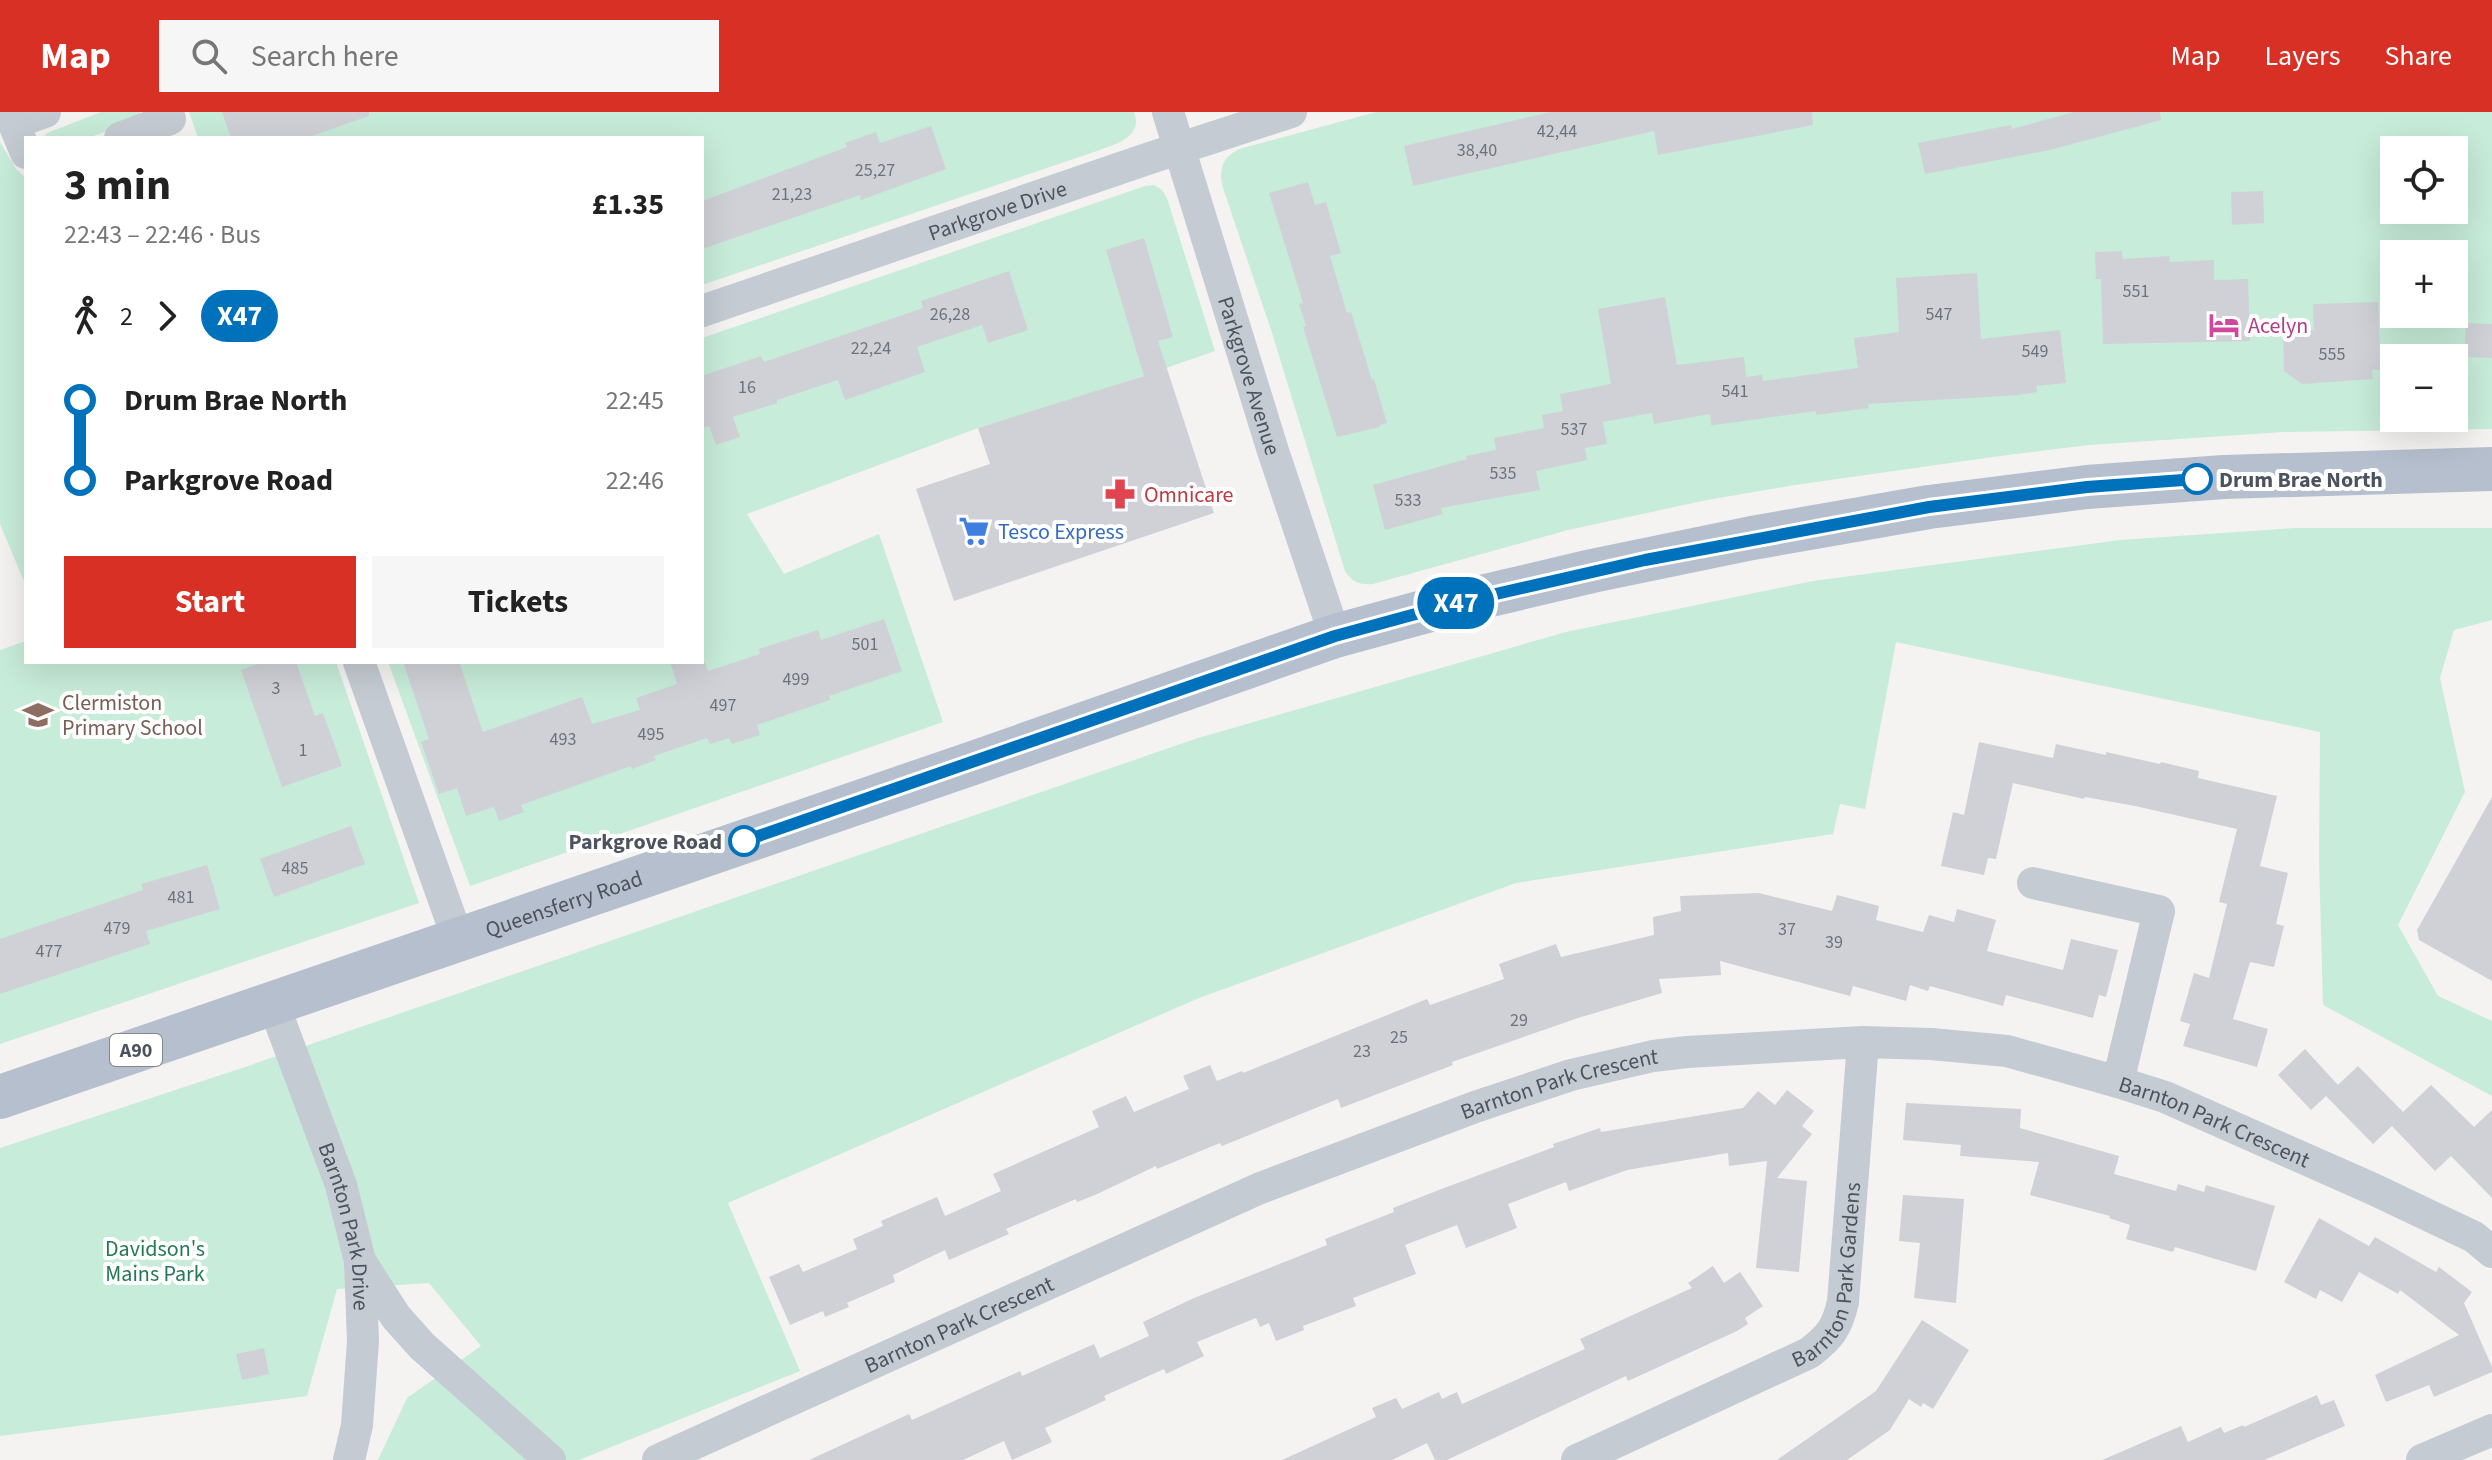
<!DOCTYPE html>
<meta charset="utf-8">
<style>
:root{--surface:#fff;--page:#f6f6f6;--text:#222;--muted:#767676;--accent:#d93025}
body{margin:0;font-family:"Source Sans 3",sans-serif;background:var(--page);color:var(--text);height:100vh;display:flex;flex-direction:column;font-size:30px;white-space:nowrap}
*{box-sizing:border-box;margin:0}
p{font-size:26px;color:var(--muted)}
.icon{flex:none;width:44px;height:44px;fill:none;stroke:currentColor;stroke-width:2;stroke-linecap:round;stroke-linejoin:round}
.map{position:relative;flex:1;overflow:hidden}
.side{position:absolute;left:24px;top:24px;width:680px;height:528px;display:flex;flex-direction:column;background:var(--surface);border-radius:0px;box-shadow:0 8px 32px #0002}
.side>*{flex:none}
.badge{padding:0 16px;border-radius:26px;font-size:28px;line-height:52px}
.buttons{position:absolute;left:2380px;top:24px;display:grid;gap:16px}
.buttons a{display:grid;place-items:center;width:88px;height:88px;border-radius:0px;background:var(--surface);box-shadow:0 8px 32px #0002;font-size:40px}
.map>.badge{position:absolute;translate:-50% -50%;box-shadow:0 0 0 4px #fff}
.legs{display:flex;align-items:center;gap:12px;height:88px;padding:0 40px;font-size:26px}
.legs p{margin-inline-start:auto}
.head{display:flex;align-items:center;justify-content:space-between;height:136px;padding:0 40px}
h1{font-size:44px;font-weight:700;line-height:60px}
.primary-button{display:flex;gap:16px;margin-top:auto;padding:16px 40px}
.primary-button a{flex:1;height:92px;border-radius:0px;background:var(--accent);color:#fff;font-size:32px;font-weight:700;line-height:92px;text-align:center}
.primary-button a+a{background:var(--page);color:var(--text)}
ul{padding:0 40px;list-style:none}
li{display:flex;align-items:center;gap:28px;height:80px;font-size:30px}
li i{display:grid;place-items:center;width:12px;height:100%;margin:0 10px;background:currentColor}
li i::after{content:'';width:20px;height:20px;margin:-10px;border:6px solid;border-radius:50%;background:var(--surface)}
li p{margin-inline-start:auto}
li:first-child i{background:linear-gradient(#0000 50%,currentColor 0)}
li:last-child i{background:linear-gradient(currentColor 50%,#0000 0)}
header{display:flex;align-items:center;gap:48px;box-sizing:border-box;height:112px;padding:0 40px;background:var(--accent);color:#fff}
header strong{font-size:38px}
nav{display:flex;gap:44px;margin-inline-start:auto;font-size:28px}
.search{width:560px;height:72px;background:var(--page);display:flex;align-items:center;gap:20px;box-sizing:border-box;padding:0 28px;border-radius:0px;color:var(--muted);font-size:30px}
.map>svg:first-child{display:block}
.green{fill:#c7ecd9;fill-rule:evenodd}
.building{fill:#d0d1d6}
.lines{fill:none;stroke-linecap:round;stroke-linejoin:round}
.minor{stroke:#c5cbd2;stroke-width:32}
.primary{stroke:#b5bfcd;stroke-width:44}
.line-1-casing{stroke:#fff;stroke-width:18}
.line-1{stroke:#0072bc;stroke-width:12}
.stop-1-dot{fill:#fff;stroke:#0072bc;stroke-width:4}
.labels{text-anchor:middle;stroke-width:8;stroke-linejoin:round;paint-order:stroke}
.number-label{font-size:18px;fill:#6d727c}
.shield{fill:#fff;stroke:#82878e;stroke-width:2}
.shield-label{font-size:20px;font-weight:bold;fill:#4c535e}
.street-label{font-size:22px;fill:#4c535e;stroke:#fff}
.hotel-label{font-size:22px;fill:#b23c85;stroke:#fff;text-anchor:start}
.stop-label{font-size:22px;font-weight:bold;fill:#4c535e;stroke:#fff;text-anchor:start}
.health-label{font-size:22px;fill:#be3a42;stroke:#fff;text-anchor:start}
.shop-label{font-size:22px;fill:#366cbe;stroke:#fff;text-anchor:start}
.education-label{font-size:22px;fill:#785e54;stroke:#fff;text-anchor:start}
.park-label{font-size:22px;fill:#227957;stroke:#fff}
</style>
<header>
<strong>Map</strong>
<div class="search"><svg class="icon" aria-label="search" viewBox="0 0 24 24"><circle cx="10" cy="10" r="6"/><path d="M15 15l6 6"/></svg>Search here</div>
<nav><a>Map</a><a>Layers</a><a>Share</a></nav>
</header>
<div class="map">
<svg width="2492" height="1348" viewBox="0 0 2492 1348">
<rect width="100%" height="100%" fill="#f4f3f2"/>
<g class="green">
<path d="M101,0h39l1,3 -3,5 -50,18h-45l4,-5z"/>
<path d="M189,0h945c10,26 -21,33 -40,40l-392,133v-147h-504z"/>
<path d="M1376,0h1116v317l-208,3 -195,13 -89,11 -205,29 -88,15 -139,30 -195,54c-13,1 -20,-1 -28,-13l-73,-238 -50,-148c-3,-19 1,-27 17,-36zM2394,38h60v60h-60zM2394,142h60v60h-60zM2394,246h60v60h-60z"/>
<path d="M0,30l16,27 10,9v408l-26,-62z"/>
<path d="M1154,73l8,5 5,8 48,153 -141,49 -96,28 -231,86 37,60 95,-40 64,188 -473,164 -82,-224h314v-324l443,-152z"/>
<path d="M2294,416h198v92l-38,10 -14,48 25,114 -67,133 40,71 54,25v75l-169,-91 -4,-145 1,-128 -424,-90 -31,167 -25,-5 -7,30 -317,49 -317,115 -471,205 72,168 -221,89h-201l29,-62 74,-52 -52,-63 -92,6 -30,107 -307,40v-288l239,-79 959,-331 368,-106 247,-51 307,-41z"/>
<path d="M26,529v21h310l83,241 -419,141v-394z"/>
</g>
<g class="building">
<path d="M222,0h147v4l-63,22h-75z"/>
<path d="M1551,0h261l1,13 -155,30 -4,-24 -241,55 -9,-40z"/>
<path d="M2074,0h86l1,8 -111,30 -125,24 -7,-31 93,-18 1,4z"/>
<path d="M931,14l15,43 -85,31 -1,-5 -158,54v-48l145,-54 -2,-4 31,-11 4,11z"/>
<path d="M1308,70l7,23 11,-3 15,51 -11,3 17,57 4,-1 21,68 2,-1 13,44 -7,2v2l-43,10 -34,-110 3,-1 -7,-22 4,-1 -34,-110z"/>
<path d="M2263,79l1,32 -32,2 -1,-33z"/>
<path d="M1144,126l29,99 -15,4 56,172 -260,88 -38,-112 74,-25 -12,-36 166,-52 -38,-126z"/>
<path d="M2122,139l1,8 46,-3 1,6 44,-2v20l34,-1 2,62 -147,3 -2,-65h-5l-1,-27z"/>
<path d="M1009,159l19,59 -40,13 -6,-18 -65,22 8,25 -80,28 -7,-20 -61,20v3l-44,14 7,20 -24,8 -7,-19 -7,2v-52l59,-20 3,6 159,-54 -2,-7z"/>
<path d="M1977,161l4,66 79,-9 6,53 -30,3 1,6 -18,3 -151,9 1,4 -53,7v-4l-101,14h-4l-1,-11 -56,10 -2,-11 -49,9 4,22 -22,4 2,12 -51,11 4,19 -99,18 2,6 -58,16 -12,-45 94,-26 -1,-3 30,-6 -2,-12 50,-10 -2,-13 21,-4 -3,-17 51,-10 -13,-75 67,-12 12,68 67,-8 2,20 16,-2 1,6 95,-13 -4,-30 45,-6 -3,-54z"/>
<path d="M2378,190l3,68h-9l1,9 -71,5 -18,-13 -1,-40 31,-1 -1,-26z"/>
<path d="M2466,211l26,1v34l-28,-1z"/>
<path d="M884,507l18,52 -73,25 1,4 -73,25 3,10 -28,9 -3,-6 -19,6 -3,-6 -53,18 2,4 -24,9 -1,-3 -110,39 3,7 -25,9 -5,-14 -28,9 -9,-28 -18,6 -18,-52 8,-3 -26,-77h56l24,70 99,-35 10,27 48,-14 -4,-12 41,-14 -7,-22h35l3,9 52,-17 -1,-5 59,-19 3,10z"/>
<path d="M264,550h32l19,54 8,-3 19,53 -60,21 -41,-117z"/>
<path d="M1979,630l74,16 3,-14 50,11v-3l54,12 1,-2 38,9 -1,7 79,18 -17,70 28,7 -12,51 8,2 -10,41 -24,-5 -17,57 35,10 -11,38 -74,-21 7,-22 -10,-3 14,-48 15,5 18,-74 -8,-2 18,-73 -102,-23 -50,-9 -1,2 -71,-16 -17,76 -8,-1 -4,17 -43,-9 12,-54 11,3z"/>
<path d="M2492,685v184l-73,-41 -2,-10z"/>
<path d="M351,714l14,38 -91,33 -14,-38z"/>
<path d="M207,753l13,44 -74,22 4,13 -150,50v-55l143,-49 -2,-6z"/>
<path d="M1759,781l73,18 5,-16 42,11 -3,14 47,12 6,-17 25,7 3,-13 39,11 -9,31 76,19 8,-31 47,11 -12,47 -7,-2 -6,23 -87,-23 -3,11 -73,-20 -2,5 -18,-6 -4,16 -53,-15 -3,10 -130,-35 1,14 -62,4 3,14 -84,25 -126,44 1,3 -112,43 -3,-9 -116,47 -2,-3 -63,26 -1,-3 -61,29 -18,7 -1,-3 -70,30 3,5 -60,26 -4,-10 -52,25 2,7 -48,21 2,4 -24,10 -2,-6 -33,14 -21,-48 30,-13 4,8 54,-23 -4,-10 30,-13 -2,-5 56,-24 8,19 56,-25 -8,-17 106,-47 -7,-16 34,-15 8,16 55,-23 -6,-13 27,-11 7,16 25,-10 1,2 184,-74 3,6 74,-26 -5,-15 57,-20 5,13 93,-22 -1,-18 28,-6 -1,-15z"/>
<path d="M2305,937l33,36 -27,25 -33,-35z"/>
<path d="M2358,954l45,46 28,-27 43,42 18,-17v88l-41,-42 -16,15 -43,-45 -19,18 -47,-48z"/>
<path d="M1787,978l27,21 -12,15 10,8 -35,44 30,3 -8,91 -43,-4 11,-107 -38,5 -1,-13 -101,17 -58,21 -3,-9 -58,22 9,24 -51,20 -9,-23 -52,20 11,29 -63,24 3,8 -53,20 1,4 -28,11 -7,-18 -9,4 -4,-9 -59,24 7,14 -38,18 -2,-5 -60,27 2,4 -61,28 7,14 -40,18 -8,-19 -41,19h-154l100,-46 3,6 108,-49 2,5 72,-32 6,14 49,-22 -6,-14 51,-24 133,-53 -2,-6 69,-27 -1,-4 51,-20 110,-41 -1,-3 47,-16 1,4 142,-24 15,-17 17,14z"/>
<path d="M1906,991l115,6 -1,19 99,28 -5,18 62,17 2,-7 26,8 2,-7 69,21 -19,65 -81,-24 -2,5 -47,-13 4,-14 -21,-7 1,-2 -80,-21 9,-33 -79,-6 1,-11 -58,-5z"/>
<path d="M1903,1083l61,4 -8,104 -42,-5 6,-55 -21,-2z"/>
<path d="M2319,1106l50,28 6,-9 61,35 3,-5 33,25 -8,11 28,64v5l-58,25 -5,-12 -43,17 -11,-27 84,-40 -59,-45 -2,4 -39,-22 -17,30 -22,-12 -4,9 -32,-17z"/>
<path d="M1713,1154l11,17 16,-11 23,34 -18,12 3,6 -11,7 -109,50 -2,-5 -179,84h-12l-8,-17 -35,17h-110l94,-43 -4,-9 24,-10 6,11 37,-17 3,7 15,-7 5,12 74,-33 49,-22 -5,-10 112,-51 -4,-5z"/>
<path d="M1922,1208l47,30 -36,59 -10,-6 -2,4 -12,-8 -19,31 -43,30h-70l99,-69z"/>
<path d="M264,1236l5,26 -27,6 -6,-26z"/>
<path d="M2317,1283l4,10 13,-5 11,26 -81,34h-162l79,-34 7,16 33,-15 3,6 19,-8 1,2z"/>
</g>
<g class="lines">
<g class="minor">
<path d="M9,0l17,41"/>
<path id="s1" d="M1168,0l105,339 62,185"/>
<path d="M14,11l31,-11"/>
<path d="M120,26l50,-19"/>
<path id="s2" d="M702,199l448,-153 141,-46"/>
<path d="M359,550l99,277"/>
<path d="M2033,771l126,28 -41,171"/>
<path id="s3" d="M273,891l68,182 19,76 3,80 -6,84 -8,35"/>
<path d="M360,1149l36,56 26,29 128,114"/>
<path id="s4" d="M658,1348l600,-271 217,-82 96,-32 82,-19 34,-4 176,-10 68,2 76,7 111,31 47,15 208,92 101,48 18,15"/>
<path id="s5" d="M1577,1348l232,-107c21,-16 28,-25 34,-51l20,-260"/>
<path d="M2422,1348l70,-30"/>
</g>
<path class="primary" id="s6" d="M0,985l973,-334 362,-127 121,-33 136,-32 160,-33 177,-31 158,-20 137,-10 268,-8"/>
</g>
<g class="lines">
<g class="line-1-casing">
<path id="line-1" d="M744,729l591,-205 121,-33 189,-43 284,-53 158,-20 110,-8"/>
</g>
<use href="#line-1" class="line-1"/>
</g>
<defs>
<g id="hotel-bare" transform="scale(2.4)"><path d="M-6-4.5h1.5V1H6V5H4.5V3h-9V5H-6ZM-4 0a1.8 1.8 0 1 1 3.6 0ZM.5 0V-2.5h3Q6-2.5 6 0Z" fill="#d1479c" stroke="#fff" stroke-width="2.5" paint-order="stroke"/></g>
<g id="pharmacy-bare" transform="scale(2.4)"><path d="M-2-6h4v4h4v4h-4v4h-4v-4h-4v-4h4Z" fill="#e0444e" stroke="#fff" stroke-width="2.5" paint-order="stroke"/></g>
<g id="supermarket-bare" transform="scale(2.4)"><path d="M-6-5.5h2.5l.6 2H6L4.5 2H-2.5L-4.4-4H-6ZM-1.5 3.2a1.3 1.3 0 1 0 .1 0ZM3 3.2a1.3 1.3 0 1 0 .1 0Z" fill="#3f7fe0" stroke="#fff" stroke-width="2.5" paint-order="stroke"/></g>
<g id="school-bare" transform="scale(2.4)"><path d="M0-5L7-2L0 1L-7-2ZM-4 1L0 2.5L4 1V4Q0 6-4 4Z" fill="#8d6e63" stroke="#fff" stroke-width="2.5" paint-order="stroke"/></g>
</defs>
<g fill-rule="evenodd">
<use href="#hotel-bare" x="2224" y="213"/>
<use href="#pharmacy-bare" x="1120" y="382"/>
<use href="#supermarket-bare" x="974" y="419"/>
<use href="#school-bare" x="38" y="603"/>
</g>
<g class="stop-1-dot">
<circle cx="2197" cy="367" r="14"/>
<circle cx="744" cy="729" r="14"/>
</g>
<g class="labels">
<g class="number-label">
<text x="1557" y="25">42,44</text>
<text x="1477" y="44">38,40</text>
<text x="875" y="64">25,27</text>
<text x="792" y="88">21,23</text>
<text x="2136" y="185">551</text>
<text x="950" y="208">26,28</text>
<text x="1939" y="208">547</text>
<text x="871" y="242">22,24</text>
<text x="2035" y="245">549</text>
<text x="2332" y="248">555</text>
<text x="747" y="281">16</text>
<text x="1735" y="285">541</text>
<text x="1574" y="323">537</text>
<text x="1503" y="367">535</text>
<text x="1408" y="394">533</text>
<text x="865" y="538">501</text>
<text x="796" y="573">499</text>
<text x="276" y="582">3</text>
<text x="723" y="599">497</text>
<text x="651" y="628">495</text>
<text x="563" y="633">493</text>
<text x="303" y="644">1</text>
<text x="295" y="762">485</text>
<text x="181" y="791">481</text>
<text x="117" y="822">479</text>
<text x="1787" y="823">37</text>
<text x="1834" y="836">39</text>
<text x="49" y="845">477</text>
<text x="1519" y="914">29</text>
<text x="1399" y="931">25</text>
<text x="1362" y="945">23</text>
</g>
<rect class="shield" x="110" y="922" width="52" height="32" rx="6"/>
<g class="shield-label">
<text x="136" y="945">A90</text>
</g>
<g class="street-label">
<text dy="8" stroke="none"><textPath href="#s2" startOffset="312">Parkgrove Drive</textPath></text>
<text dy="8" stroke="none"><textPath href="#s1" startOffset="276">Parkgrove Avenue</textPath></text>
<text dy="8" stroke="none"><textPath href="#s6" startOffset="596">Queensferry Road</textPath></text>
<text dy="8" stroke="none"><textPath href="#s4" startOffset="978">Barnton Park Crescent</textPath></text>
<text dy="8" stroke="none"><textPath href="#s4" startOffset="1650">Barnton Park Crescent</textPath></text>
<text dy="8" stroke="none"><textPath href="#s3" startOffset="236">Barnton Park Drive</textPath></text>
<text dy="8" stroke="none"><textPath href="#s5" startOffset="338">Barnton Park Gardens</textPath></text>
<text dy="8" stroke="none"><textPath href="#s4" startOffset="330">Barnton Park Crescent</textPath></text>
</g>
<g class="hotel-label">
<text x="2248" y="221">Acelyn</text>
</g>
<g class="stop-label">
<text x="2219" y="375">Drum Brae North</text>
<text x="722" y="737" text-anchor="end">Parkgrove Road</text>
</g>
<g class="health-label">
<text x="1144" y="390">Omnicare</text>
</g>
<g class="shop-label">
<text x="998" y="427">Tesco Express</text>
</g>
<g class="education-label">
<text x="62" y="598">Clermiston<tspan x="62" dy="25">Primary School</tspan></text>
</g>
<g class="park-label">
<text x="155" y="1144">Davidson's<tspan x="155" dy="25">Mains Park</tspan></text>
</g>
</g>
</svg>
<div class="buttons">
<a><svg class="icon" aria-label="locate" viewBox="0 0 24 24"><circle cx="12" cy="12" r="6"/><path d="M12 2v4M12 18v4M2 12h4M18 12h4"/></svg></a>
<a>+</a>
<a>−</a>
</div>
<b class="badge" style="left:1456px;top:491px;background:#0072bc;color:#fff">X47</b>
<section class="side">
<div class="head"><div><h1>3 min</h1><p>22:43 – 22:46 · Bus</p></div><b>£1.35</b></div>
<div class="legs"><svg class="icon" aria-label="walk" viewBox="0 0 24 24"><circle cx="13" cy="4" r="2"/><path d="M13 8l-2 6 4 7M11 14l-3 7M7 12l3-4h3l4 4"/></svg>2<svg class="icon" aria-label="forward" viewBox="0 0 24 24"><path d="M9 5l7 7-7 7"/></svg><b class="badge" style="background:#0072bc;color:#fff">X47</b></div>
<ul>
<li><i style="color:#0072bc"></i><b>Drum Brae North</b><p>22:45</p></li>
<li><i style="color:#0072bc"></i><b>Parkgrove Road</b><p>22:46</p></li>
</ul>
<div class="primary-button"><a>Start</a><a>Tickets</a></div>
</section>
</div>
